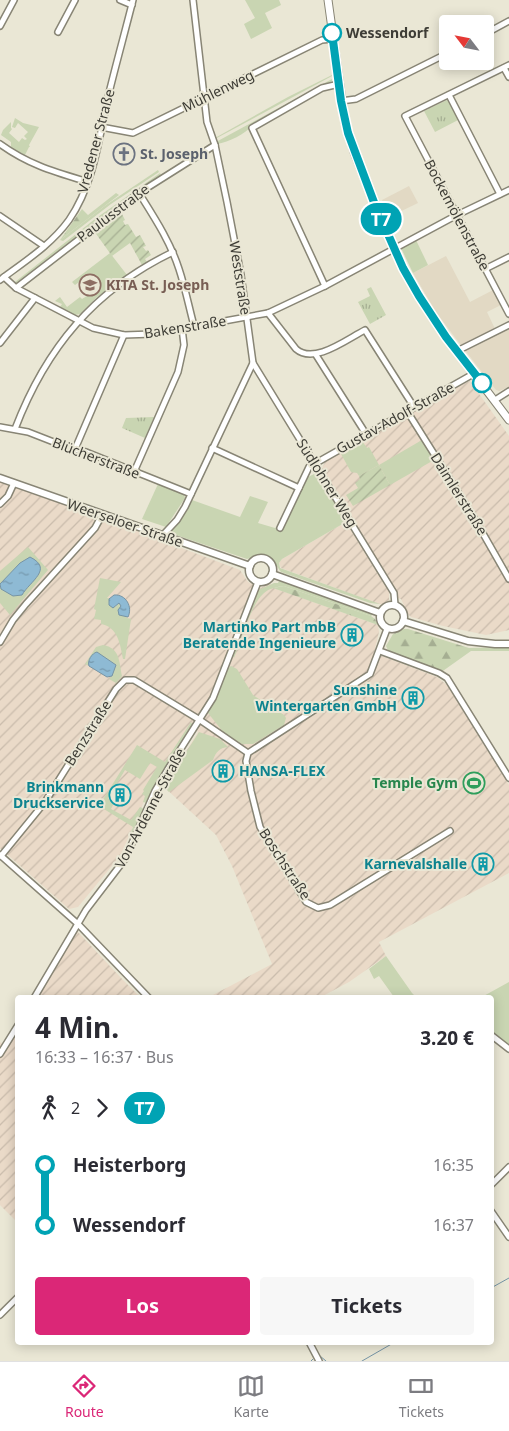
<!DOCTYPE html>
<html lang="de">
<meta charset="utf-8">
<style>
:root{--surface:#fff;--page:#f7f7f7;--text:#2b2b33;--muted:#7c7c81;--line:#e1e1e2;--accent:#db2777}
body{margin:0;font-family:"Noto Sans",sans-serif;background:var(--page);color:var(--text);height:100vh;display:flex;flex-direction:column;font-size:19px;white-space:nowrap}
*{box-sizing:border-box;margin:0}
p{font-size:16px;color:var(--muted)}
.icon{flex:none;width:28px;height:28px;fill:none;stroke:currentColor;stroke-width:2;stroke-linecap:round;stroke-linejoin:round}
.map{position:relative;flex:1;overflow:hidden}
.side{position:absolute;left:15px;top:995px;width:479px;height:350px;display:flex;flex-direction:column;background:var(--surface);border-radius:5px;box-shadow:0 2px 12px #0003}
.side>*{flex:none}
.badge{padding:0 10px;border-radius:16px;font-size:18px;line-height:32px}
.needle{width:32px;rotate:302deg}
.tools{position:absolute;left:439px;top:15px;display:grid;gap:10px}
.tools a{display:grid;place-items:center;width:55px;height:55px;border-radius:5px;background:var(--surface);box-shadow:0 2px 12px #0003;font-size:25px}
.map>.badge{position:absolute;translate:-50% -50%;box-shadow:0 0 0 2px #fff}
.legs{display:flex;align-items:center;gap:8px;height:55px;padding:0 20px;font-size:16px}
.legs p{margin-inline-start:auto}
.head{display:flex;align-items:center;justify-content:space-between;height:85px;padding:0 20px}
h1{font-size:28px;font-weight:700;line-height:38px}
.cta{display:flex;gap:10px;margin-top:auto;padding:10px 20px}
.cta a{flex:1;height:58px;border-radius:5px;background:var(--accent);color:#fff;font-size:20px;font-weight:700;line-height:58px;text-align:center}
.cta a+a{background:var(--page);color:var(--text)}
ul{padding:0 20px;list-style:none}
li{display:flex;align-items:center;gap:18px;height:60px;font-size:19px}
li i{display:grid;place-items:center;width:8px;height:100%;margin:0 6px;background:currentColor}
li i::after{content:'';width:12px;height:12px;margin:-6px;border:4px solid;border-radius:50%;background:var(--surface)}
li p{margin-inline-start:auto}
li:first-child i{background:linear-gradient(#0000 50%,currentColor 0)}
li:last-child i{background:linear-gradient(currentColor 50%,#0000 0)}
.tabs{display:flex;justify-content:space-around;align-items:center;height:70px;border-top:1px solid var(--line);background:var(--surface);font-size:14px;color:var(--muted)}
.tabs a{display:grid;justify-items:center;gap:2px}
.tabs .selected{color:var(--accent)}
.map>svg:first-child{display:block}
.commercial{fill:#e2d9c4}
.industrial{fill:url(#industrial-furrows)}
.grass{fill:#c9d5b2}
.forest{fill:url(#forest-firs)}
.park{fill:url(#park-tufts)}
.garden{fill:url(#garden-furrows)}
.water{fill:url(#water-ripples);stroke:#7694a5}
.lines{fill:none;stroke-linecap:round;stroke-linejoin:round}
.stream{stroke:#7694a5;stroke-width:1}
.minor-casing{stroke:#888575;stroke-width:8}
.tertiary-casing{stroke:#888575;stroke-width:9}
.secondary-casing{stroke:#888575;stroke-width:9}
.minor{stroke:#fff;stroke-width:5}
.tertiary{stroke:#fff;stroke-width:6}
.secondary{stroke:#fff;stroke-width:7}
.line-1-casing{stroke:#fff;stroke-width:11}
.line-1{stroke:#00a3b4;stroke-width:8}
.stop-1-dot{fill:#fff;stroke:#00a3b4;stroke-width:2.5}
.labels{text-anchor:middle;stroke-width:4;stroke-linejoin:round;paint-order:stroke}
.stop-label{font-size:14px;font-weight:bold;fill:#3e3d36;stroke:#eae7d5;text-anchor:start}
.street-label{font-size:14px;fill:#3e3d36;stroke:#eae7d5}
.worship-label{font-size:14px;font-weight:bold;fill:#5b616d;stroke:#eae7d5;text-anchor:start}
.education-label{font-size:14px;font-weight:bold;fill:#785e54;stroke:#eae7d5;text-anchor:start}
.culture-label{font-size:14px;font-weight:bold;fill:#0d838f;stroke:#eae7d5;text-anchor:end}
.leisure-label{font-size:14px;font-weight:bold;fill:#27864d;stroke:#eae7d5;text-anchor:end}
</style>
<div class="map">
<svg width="509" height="1361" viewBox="0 0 509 1361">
<defs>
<pattern id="industrial-furrows" width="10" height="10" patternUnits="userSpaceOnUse" patternTransform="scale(1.25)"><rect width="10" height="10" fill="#eadac8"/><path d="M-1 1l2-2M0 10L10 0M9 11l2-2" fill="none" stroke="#cabcac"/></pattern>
<pattern id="forest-firs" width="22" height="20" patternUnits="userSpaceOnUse" patternTransform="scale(1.25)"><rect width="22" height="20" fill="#c9d5b2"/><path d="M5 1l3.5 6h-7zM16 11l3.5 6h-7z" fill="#a5ae92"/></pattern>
<pattern id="park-tufts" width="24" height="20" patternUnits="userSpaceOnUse" patternTransform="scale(1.25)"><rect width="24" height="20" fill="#c9d5b2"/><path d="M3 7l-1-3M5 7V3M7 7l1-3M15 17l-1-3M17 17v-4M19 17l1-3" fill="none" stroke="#a5ae92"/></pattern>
<pattern id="garden-furrows" width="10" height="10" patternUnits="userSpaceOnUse" patternTransform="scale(1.25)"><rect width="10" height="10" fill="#c9d5b2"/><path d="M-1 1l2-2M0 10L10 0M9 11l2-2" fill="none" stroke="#a5ae92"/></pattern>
<pattern id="water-ripples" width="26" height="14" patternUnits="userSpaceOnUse" patternTransform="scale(1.25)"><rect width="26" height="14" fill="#8ebad4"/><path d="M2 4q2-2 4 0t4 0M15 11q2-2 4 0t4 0" fill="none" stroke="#7598ad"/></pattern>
</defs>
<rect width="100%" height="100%" fill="#eae7d5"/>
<g class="commercial">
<path d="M409,186l9,17 -29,14 -7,-17z"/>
<path d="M446,256l24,46 23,-12 8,15 -14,7 9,19 -33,17 -27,-36 -23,-39z"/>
<path d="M509,326v61l-10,4 -3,-1 -32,-41z"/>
</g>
<g class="industrial">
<path d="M470,381l39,55v194l-23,5 -43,-9 -32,-9 -3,-3 -7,-15 -3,-1 -2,-7 -74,-123 3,-6 128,-74z"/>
<path d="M0,480l240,90 8,12 12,6 10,-4 4,4 104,37 1,7 -5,21 63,24 10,8 62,100v88l-130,69 7,14 -37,26 -28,15h-112l63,-33 -40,-98 -16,-31 -52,-48 34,-55 -7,-9 -45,74 -24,55 -6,9 -38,46 -9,2 -69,-61z"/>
<path d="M346,522l43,70v8l-6,4h-4l-98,-36 -2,-5 3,-4z"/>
<path d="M77,931l46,49 17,17h-103z"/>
<path d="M17,1031v191l-17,-17v-163l7,6z"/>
</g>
<g class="grass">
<path d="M245,0h34l2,5 -16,8 7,15 -21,11 -7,-15 11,-6z"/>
<path d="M332,75v1l-117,63v-1l73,-41z"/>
<path d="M332,79v2l-79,44c-8,9 -24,17 -36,19l-1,-2z"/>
<path d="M15,118l8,5 16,4 -10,18 1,2h-1l-4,8 -14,-7v-6l-10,-7 2,-5 8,-8v6l1,1 -3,4 10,9 3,-4 3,2 2,-1 -3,-3 4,-4 -10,-9 -3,5 -3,-1z"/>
<path d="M158,170l1,2 -48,32 -48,37 -3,-1 46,-35z"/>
<path d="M160,173l1,2 -42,29 -103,79 -1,-1 80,-63z"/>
<path d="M416,240l12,25 -15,8 -12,-25z"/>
<path d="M110,253l17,22 -30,22 -17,17 -5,1 -15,-8 2,-3 -7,-3 5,-4 7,10 13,-10 2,2 8,-5 -1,-3 7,-5 -9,-10 -12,9 -3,-3z"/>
<path d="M422,440l12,20 -44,25 -11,-20 -20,11 -2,-3 -6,-1 -10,-18 21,-13 5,7 2,-1 10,18z"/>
<path d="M314,474l4,2 28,46 -64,37 -3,4 1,5 100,36 -10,-1 -89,-31c-3,-3 -4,-7 -7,-11 -8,-10 -17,-4 -27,-2l-77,-26 1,-4 16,-18 5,-11 48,17 10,-21 18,6 -10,21 17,5 4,-2 27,-48z"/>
<path d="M158,484l26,10 1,4 -19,29 -24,-8z"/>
<path d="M28,547l20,23 -38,45 -10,-12v-32z"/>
<path d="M100,578l21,4 -14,16h3l-1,1 6,8 4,-4 8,15 4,1 -6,40h-2c-3,-15 -5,-32 -22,-35v-4l-7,-1 2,-9 -2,-1z"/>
<path d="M279,581l81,27 13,6 -2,2 -87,-30c-7,1 -15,2 -21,8 -12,11 -22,47 -29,64l-2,-4 26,-64 16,-7h4z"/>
<path d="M103,645c17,3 16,16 19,31l-6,7 -7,-4 3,-3 4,-11 -19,-13c-5,2 -10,9 -8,14l-4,-2 11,-17z"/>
<path d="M231,666l6,3 16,26 31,20 2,3 -2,7 -31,19h-11l-18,-11 -16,-20 17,-42z"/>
<path d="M191,722l2,4 -33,50 -13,27 -4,-1 2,-6 -3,-2 2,-3 -1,-1 14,-23 -7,-4 -10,16 -15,-9 -17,28 6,5 -3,6 20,11 9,-13 4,2 -9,23h-4l2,-5 -34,-21 38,-61 28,17z"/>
<path d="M199,732l21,7 8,8c-9,1 -12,5 -15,13l-44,32 -5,-5z"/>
<path d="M386,956l26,37 4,4h-22l-15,-21 -5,3 -5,-10z"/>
<path d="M509,982v65l-18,-16v-33h-11z"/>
</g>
<g class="forest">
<path d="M116,193l3,2 -59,45 22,-31 6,6z"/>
<path d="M284,586l87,30 4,3 3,6 -105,-37z"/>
<path d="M404,629h4l61,19 40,-1v4h-38l-31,22 -51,-21 -3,-6 7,-12z"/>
</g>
<g class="park">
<path d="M449,99l11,20 -25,13 -11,-21z"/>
<path d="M371,287l15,28 -16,9 -12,-22 12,-6 -3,-7z"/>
<path d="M154,417l-9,21 -23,-10 4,-10z"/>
</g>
<g class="garden">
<path d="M116,213l2,3 4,-2 3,6 -2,1 2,4 3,-1 8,13 4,-2 6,11 -3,1 3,4 2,-1 3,5 -6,4 2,3 -5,3 -12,-22 -18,13 -18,-25z"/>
<path d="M379,465l11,20 -37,21 -7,-11 12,-7 -3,-5 5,-4 -1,-3z"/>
</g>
<g class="water">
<path d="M30,557c24,12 0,24 -8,38l-9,1 -12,-7 -1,-5 20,-21z"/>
<path d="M114,595c12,-1 19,12 14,22l-9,-2 -1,-5 3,-4 -2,-3 -6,5 -4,-3v-6z"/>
<path d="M97,652l19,13 -4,11 -5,1 -18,-11c-2,-5 3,-13 8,-14z"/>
</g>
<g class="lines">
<g class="stream">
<path d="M491,1288l18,-10"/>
<path d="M320,1356l6,5"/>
<path d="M311,1361l2,-2"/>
<path d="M362,1361l33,-19"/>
</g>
<g class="minor-casing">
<g id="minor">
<path d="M120,0l12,5"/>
<path d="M0,26l14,-26"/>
<path d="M58,32l17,-32"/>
<path d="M485,34l24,-13"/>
<path d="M509,65l-104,51 104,198"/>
<path d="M504,68l5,9"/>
<path d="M449,95l51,99"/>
<path d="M341,101l15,-2 92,-46"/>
<path d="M101,127l32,6 189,-93 11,-1"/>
<path d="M0,144c29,21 55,28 88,38"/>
<path d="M139,193c15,24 31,48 40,76 6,18 10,38 15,57"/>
<path d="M0,216l44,30"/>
<path d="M485,269l24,-12"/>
<path d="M4,277l12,11 77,40 31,7 29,-1 115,-21 57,-27 132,-71 52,-25"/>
<path d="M0,280c24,-18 51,-35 69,-60 25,-36 30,-82 39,-123 8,-33 17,-65 25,-97"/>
<path d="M325,286l-73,-158 70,-40 17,-4"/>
<path d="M16,288l123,-95 76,-48"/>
<path d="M268,313l28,36c18,16 51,-10 69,-19l49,77"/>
<path d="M0,343l35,-45"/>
<path d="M457,351l52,-26"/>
<path d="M316,355l50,79"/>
<path d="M253,363l141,230 1,12"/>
<path d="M495,400l14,-9"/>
<path d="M407,411l66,105 36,63"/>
<path d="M0,427l28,5 41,16 17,4 105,42"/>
<path d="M15,429c31,-81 79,-139 158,-177"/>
<path d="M212,448l87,40"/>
<path d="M75,449l49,-114"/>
<path d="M134,472l44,-100 6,-27 -2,-17"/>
<path d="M0,504l8,-8 6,-13"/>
<path d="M280,528l29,-61 166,-94"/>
<path d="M162,536l15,-16 8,-13 68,-144 -12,-88 -14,-73 -12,-57 -8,-23 -14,-122"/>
<path d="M387,629l-17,45 -122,79 -2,8 5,30 9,36 46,75 12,6 12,-3 120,-74"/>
<path d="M0,642l13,-22 13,-16 69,-76 7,-13"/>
<path d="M380,651l59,22 8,5 62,100"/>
<path d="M0,855l78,69 71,74"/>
<path d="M1,856l44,-54 71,-113 9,-9h9l5,3 61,37 48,33"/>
<path d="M34,998l52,-88 39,-51 30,-68 13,-22 45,-71 45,-116"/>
<path d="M491,1035l18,14"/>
<path d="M0,1054l18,-29"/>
<path d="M491,1185l18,-18"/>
<path d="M491,1211l18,26"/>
<path d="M0,1315l18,-18"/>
<path d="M309,1342l10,19"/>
</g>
</g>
<g class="tertiary-casing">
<g id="tertiary">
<path d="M0,478l250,88"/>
<circle cx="261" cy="570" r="12"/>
<path d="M272,574l108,39"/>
<circle cx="392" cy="617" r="12"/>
<path d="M403,621l65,20 27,3h14"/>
</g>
</g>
<g class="secondary-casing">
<path id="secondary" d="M328,0l17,122 9,30 21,53 28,63 16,28 27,41 63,83"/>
</g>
<use href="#minor" class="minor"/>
<use href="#tertiary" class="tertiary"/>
<use href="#secondary" class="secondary"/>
</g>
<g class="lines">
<g class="line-1-casing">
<path id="line-1" d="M332,33l9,68 7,32 27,72 28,63 16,28 27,41 36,46"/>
</g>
<use href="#line-1" class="line-1"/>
</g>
<defs>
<g id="church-ring" transform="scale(1.125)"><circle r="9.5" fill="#eae7d5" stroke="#6b7280" stroke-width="1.5"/><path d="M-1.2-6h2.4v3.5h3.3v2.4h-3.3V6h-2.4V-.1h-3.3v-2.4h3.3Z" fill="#6b7280"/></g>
<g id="school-ring" transform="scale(1.125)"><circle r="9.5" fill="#eae7d5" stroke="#8d6e63" stroke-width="1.5"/><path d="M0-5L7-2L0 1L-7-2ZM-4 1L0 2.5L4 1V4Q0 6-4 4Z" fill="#8d6e63"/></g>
<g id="building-ring" transform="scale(1.125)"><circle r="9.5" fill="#eae7d5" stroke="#0f9aa8" stroke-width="1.5"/><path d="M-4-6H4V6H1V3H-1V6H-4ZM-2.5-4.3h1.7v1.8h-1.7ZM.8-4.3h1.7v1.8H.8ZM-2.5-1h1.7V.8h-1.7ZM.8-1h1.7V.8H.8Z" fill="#0f9aa8"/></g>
<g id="stadium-ring" transform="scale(1.125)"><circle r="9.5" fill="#eae7d5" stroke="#2e9e5b" stroke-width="1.5"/><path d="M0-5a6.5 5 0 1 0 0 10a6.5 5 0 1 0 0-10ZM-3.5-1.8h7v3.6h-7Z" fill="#2e9e5b"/></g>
</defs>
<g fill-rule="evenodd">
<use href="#church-ring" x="124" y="154"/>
<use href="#school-ring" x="90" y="285"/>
<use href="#building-ring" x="352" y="635"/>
<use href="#building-ring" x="413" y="698"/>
<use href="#building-ring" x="223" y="771"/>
<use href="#stadium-ring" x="474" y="783"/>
<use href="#building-ring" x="120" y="795"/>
<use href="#building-ring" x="483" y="864"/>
</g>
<g class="stop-1-dot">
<circle cx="332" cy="33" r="9"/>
<circle cx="482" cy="383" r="9"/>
</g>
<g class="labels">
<g class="stop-label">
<text x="346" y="38">Wessendorf</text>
</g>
<g class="street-label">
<text transform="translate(218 91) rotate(-26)" y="5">Mühlenweg</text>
<text transform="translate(96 141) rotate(-75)" y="5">Vredener Straße</text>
<text transform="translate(113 213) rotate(-37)" y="5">Paulusstraße</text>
<text transform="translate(457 215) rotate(62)" y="5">Bockemölenstraße</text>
<text transform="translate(240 278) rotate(81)" y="5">Weststraße</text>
<text transform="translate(185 327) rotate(-9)" y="5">Bakenstraße</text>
<text transform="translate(395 418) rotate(-29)" y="5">Gustav-Adolf-Straße</text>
<text transform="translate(96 458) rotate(21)" y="5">Blücherstraße</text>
<text transform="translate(327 483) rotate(58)" y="5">Südlohner Weg</text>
<text transform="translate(459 494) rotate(58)" y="5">Daimlerstraße</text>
<text transform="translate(125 523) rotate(19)" y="5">Weerseloer Straße</text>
<text transform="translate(88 733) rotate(-58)" y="5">Benzstraße</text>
<text transform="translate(150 808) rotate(-62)" y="5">Von-Ardenne-Straße</text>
<text transform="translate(285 864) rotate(57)" y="5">Boschstraße</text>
</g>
<g class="worship-label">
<text x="140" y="159">St. Joseph</text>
</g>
<g class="education-label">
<text x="106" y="290">KITA St. Joseph</text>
</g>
<g class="culture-label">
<text x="336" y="632">Martinko Part mbB<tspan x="336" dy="16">Beratende Ingenieure</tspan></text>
<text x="397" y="695">Sunshine<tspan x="397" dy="16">Wintergarten GmbH</tspan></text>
<text x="239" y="776" text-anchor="start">HANSA-FLEX</text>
<text x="104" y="792">Brinkmann<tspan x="104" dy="16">Druckservice</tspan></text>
<text x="467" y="869">Karnevalshalle</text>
</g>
<g class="leisure-label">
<text x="458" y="788">Temple Gym</text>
</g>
</g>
</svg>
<div class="tools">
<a><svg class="needle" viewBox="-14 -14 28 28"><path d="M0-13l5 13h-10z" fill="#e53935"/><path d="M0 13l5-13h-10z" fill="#7c7c81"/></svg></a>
</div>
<b class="badge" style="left:381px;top:219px;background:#00a3b4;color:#fff">T7</b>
<section class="side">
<div class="head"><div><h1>4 Min.</h1><p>16:33 – 16:37 · Bus</p></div><b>3.20 €</b></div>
<div class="legs"><svg class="icon" aria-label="walk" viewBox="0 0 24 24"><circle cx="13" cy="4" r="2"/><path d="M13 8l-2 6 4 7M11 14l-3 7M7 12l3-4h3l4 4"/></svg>2<svg class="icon" aria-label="forward" viewBox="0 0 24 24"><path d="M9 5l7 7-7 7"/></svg><b class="badge" style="background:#00a3b4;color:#fff">T7</b></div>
<ul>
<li><i style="color:#00a3b4"></i><b>Heisterborg</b><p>16:35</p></li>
<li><i style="color:#00a3b4"></i><b>Wessendorf</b><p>16:37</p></li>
</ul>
<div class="cta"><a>Los</a><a>Tickets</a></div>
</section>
</div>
<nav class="tabs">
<a class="selected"><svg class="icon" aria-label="directions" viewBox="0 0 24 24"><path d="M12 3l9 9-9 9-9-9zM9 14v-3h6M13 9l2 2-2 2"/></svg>Route</a>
<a><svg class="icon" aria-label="map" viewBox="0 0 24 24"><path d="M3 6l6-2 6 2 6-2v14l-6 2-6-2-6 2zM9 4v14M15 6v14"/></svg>Karte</a>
<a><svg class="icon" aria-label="tickets" viewBox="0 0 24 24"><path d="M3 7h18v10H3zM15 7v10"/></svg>Tickets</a>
</nav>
